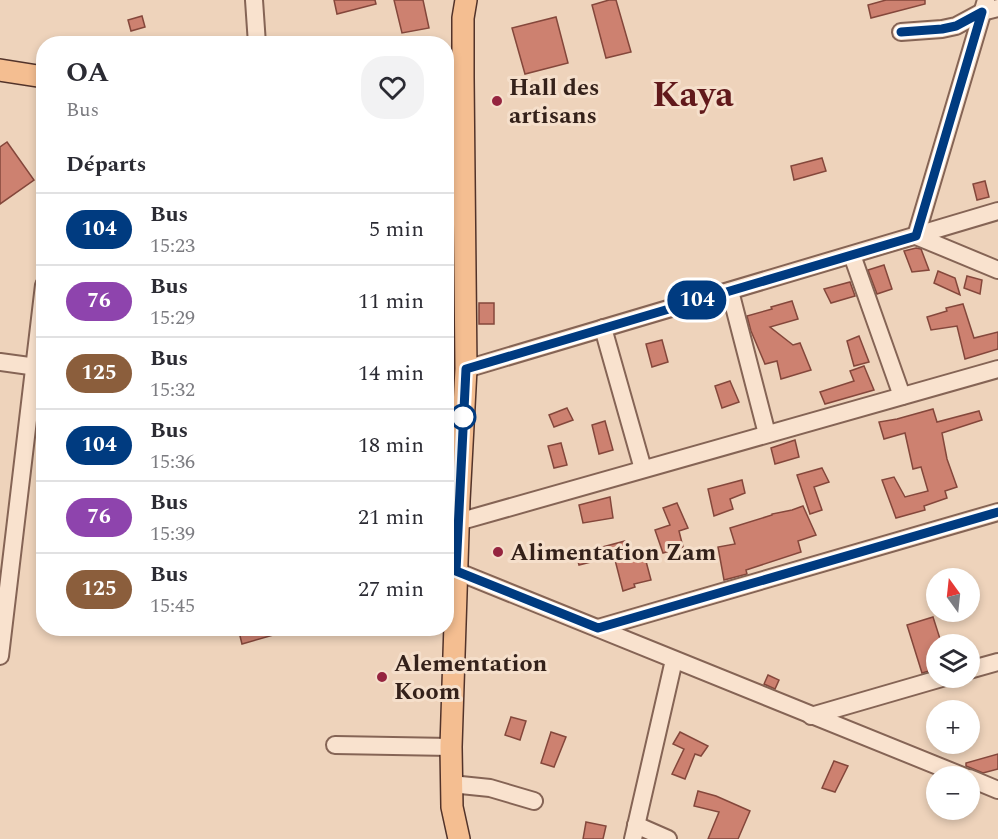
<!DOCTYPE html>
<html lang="fr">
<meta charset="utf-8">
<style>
:root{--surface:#fff;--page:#f2f2f3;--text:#2b2b33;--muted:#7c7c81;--line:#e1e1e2}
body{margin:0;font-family:Spectral,serif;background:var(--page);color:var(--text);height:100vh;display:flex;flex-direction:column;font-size:22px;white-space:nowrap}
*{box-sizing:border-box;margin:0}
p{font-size:20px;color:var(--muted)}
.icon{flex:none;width:33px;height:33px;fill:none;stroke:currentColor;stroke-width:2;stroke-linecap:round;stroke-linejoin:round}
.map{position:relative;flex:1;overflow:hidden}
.panel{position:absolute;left:36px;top:36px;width:418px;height:600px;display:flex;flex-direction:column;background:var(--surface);border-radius:24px;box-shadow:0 3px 9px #0003}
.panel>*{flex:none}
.badge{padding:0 12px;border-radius:20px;font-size:21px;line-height:39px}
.needle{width:39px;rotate:345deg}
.fabs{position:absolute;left:926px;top:568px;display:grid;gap:12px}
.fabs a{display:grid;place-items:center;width:54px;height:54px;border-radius:50%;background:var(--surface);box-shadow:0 3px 9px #0003;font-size:30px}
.map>.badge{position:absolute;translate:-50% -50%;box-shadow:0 0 0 3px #fff}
h2{padding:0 30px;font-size:22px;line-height:54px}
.round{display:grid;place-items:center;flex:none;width:63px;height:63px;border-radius:24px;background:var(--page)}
.head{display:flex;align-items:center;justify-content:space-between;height:102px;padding:0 30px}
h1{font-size:28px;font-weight:700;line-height:45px}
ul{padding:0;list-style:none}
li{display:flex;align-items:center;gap:18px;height:72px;padding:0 30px;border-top:2px solid var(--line)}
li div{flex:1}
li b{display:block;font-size:22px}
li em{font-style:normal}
li .badge{min-width:66px;font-weight:700;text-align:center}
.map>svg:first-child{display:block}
.building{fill:#cd8170;stroke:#84473b;stroke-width:1.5}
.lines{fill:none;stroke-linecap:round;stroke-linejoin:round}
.minor-casing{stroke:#856455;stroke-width:20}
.major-casing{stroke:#52332a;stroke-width:24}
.minor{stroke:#f9e2ce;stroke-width:16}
.major{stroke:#f4be91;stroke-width:21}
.line-casing{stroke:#fff;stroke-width:14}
.line{stroke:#003b80;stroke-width:9}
.poi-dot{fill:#95243f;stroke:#f5dfcb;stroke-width:2}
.stop-dot{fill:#fff;stroke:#003b80;stroke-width:3}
.labels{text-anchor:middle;stroke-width:6;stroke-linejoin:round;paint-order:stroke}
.poi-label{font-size:24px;font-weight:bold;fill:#34211a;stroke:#f5dfcb;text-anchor:start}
.town-label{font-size:36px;font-weight:bold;fill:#61191b;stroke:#f5dfcb}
</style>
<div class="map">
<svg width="998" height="839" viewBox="0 0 998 839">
<rect width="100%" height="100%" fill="#eed3bb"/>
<g class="building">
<path d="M334,0h41l1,4 -39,10z"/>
<path d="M394,0h29l6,28 -27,5z"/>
<path d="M609,0h7l15,52 -25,6 -14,-53z"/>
<path d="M886,0h39v4l-54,14 -3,-13z"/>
<path d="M142,16l3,11 -14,4 -3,-11z"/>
<path d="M556,17l12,46 -43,11 -13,-46z"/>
<path d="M7,142l27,38 -34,24v-57z"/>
<path d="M822,158l4,13 -32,9 -3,-14z"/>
<path d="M985,181l4,16 -12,3 -4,-16z"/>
<path d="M916,248l5,1 8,21 -17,2 -8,-21z"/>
<path d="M884,265l8,24 -15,5 -9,-24z"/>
<path d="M938,271l17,7 5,17 -26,-12z"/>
<path d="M967,276l15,4 -2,14 -16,-6z"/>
<path d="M850,282l5,14 -24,7 -7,-14z"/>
<path d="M792,301l6,18 -28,8 23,18 7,-2 11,27 -30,9 -4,-18 -12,3 -14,-33 -4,-15 25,-7 -1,-2z"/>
<rect x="479" y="303" width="15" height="21"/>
<path d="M963,304l11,34 24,-6v17l-33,10 -8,-33 -26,4 -4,-13 20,-6 -1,-3z"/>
<path d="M859,336l10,26 -15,4 -7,-25z"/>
<path d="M662,340l6,22 -16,5 -6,-23z"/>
<path d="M864,366l10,24 -49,14 -5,-12 34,-11 -4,-10z"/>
<path d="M730,381l9,21 -17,6 -7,-22z"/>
<path d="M567,408l6,12 -19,7 -5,-12z"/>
<path d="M933,409l4,13 42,-11 3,9 -40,13 5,26 10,28 -12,4 2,7 -23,8 1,4 -29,8 -14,-38 12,-3 11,20 23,-6 -7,-24 -8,2 -8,-36 -21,6 -5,-17 18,-3z"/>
<path d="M605,421l8,29 -14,4 -7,-29z"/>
<path d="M795,440l4,17 -24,7 -4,-16z"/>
<path d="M561,443l6,22 -13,3 -6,-22z"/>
<path d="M822,468l7,14 -15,5 8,23 -12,4 -13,-39z"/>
<path d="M742,480l3,13 -15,6 3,10 -19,7 -6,-27z"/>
<path d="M610,497l3,21 -30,5 -4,-18z"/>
<path d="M677,503l11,25 -9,3 4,16 -20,6 -8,-23 15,-5 -7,-17z"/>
<path d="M803,506l13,29 -18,6 3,11 -55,18 1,4 -23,6 -6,-33 17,-3 -5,-16 42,-13v-1l20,-4z"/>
<path d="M625,541l4,14 14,-5 8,30 -17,4 1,3 -12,4 -9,-35 -35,9 -3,-11z"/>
<path d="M933,617l9,28h-6v24l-14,4 -15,-48z"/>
<path d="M238,628h45l1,4 -42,12z"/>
<path d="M768,675l11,5 -4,9 -11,-5z"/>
<path d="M511,717l15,4 -6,19 -15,-5z"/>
<path d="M551,732l15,5 -12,30 -13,-4z"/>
<path d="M680,732l28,14 -7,10 -6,-2 -10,25 -13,-5 12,-25 -11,-5z"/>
<path d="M998,754v15l-15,4 -17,-7v-3z"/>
<path d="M834,761l14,5 -13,26 -13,-4z"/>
<path d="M698,791l18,5 34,15 -12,28h-30l11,-27 -25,-6z"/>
<path d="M586,822l20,4 -3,13h-20z"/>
</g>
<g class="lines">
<g class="minor-casing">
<g id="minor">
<path d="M254,0l3,44"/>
<path d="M986,0l-70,236 82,34"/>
<path d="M901,32l41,-3 14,-3 26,-14 16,-4"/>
<path d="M852,255l50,141"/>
<path d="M730,291l37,143"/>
<path d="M603,328l40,141"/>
<path d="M0,362l44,6"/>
<path d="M466,369l532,-158"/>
<path d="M458,522l540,-153"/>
<path d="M456,571l509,206"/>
<path d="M598,628l400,-116"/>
<path d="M0,656l44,-371"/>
<path d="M969,670l29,-8"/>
<path d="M811,716l131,-38"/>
<path d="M335,745l116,2"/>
<path d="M969,778l29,12"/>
<path d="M451,784l39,4 44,13"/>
<path d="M636,825l32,14"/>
<path d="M633,839l41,-179"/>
</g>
</g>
<g class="major-casing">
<g id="major">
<path d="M0,70l44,7"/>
<path d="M459,839l-7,-32 -1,-60 8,-246 7,-132 -3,-291v-60l3,-18"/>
</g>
</g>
<use href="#minor" class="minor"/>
<use href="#major" class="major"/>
</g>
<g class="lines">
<g class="line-casing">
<path id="line" d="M901,32l41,-3 14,-3 26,-14 -66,224 -450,133 -10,202 142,57 400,-116"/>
</g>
<use href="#line" class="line"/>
</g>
<g class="poi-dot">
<circle cx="497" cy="101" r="6"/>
<circle cx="498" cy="552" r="6"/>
<circle cx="382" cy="677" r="6"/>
</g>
<circle class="stop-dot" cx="463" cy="417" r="12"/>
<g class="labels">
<g class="poi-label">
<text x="509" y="95">Hall des<tspan x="509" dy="28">artisans</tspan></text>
<text x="510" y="560">Alimentation Zam</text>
<text x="394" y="671">Alementation<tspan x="394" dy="28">Koom</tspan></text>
</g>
<g class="town-label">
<text x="693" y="106">Kaya</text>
</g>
</g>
</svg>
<div class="fabs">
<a><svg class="needle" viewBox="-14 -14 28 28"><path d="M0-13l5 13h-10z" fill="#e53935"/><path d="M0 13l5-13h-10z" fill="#7c7c81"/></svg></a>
<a><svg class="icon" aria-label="layers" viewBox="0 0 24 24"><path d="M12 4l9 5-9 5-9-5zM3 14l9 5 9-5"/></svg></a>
<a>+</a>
<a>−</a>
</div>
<b class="badge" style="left:697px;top:300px;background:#003b80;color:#fff">104</b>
<section class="panel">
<div class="head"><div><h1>OA</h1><p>Bus</p></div><a class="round"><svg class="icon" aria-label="heart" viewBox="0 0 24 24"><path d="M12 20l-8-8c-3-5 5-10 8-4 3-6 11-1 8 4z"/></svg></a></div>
<h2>Départs</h2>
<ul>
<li><span class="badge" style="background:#003b80;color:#fff">104</span><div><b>Bus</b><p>15:23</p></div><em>5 min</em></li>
<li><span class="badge" style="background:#8e44ad;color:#fff">76</span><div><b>Bus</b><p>15:29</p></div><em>11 min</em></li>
<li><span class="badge" style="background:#8b5e3c;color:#fff">125</span><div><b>Bus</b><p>15:32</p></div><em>14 min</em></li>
<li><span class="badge" style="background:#003b80;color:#fff">104</span><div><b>Bus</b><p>15:36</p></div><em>18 min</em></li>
<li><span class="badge" style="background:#8e44ad;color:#fff">76</span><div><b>Bus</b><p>15:39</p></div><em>21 min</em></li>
<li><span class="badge" style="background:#8b5e3c;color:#fff">125</span><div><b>Bus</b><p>15:45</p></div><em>27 min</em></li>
</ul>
</section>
</div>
